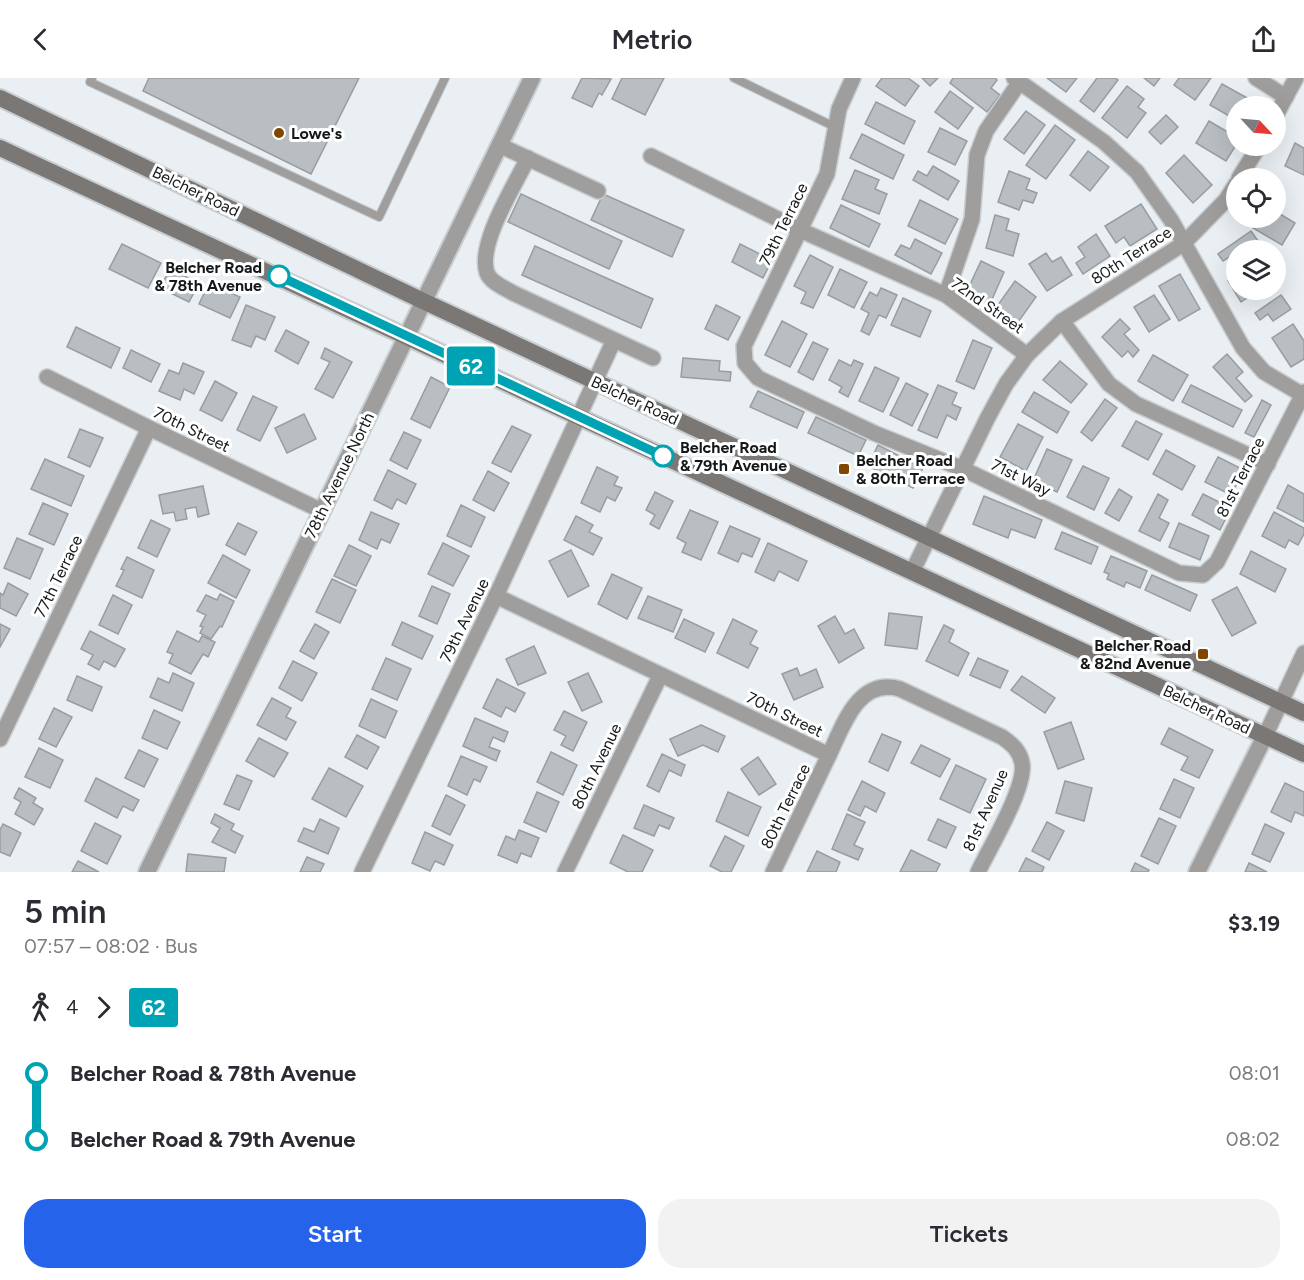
<!DOCTYPE html>
<meta charset="utf-8">
<style>
:root{--surface:#fff;--page:#f2f2f3;--text:#2b2b33;--muted:#7c7c81;--accent:#2563eb}
body{margin:0;font-family:Figtree,sans-serif;background:var(--page);color:var(--text);height:100vh;display:flex;flex-direction:column;font-size:22px;white-space:nowrap}
*{box-sizing:border-box;margin:0}
p{font-size:20px;color:var(--muted)}
.icon{flex:none;width:33px;height:33px;fill:none;stroke:currentColor;stroke-width:2;stroke-linecap:round;stroke-linejoin:round}
.map{position:relative;height:794px;overflow:hidden}
.side{display:flex;flex-direction:column;background:var(--surface);flex:1}
.side>*{flex:none}
.badge{padding:0 12px;border-radius:4px;font-size:21px;line-height:39px}
.needle{width:39px;rotate:116deg}
.fabs{position:absolute;left:1226px;top:18px;display:grid;gap:12px}
.fabs a{display:grid;place-items:center;width:60px;height:60px;border-radius:50%;background:var(--surface);box-shadow:0 6px 24px #0002;font-size:30px}
.map>.badge{position:absolute;translate:-50% -50%;box-shadow:0 0 0 3px #fff}
.legs{display:flex;align-items:center;gap:9px;height:66px;padding:0 24px;font-size:20px}
.legs p{margin-inline-start:auto}
.overview{display:flex;align-items:center;justify-content:space-between;height:102px;padding:0 24px}
h1{font-size:33px;font-weight:600;line-height:45px}
.primary-button{display:flex;gap:12px;margin-top:auto;padding:12px 24px}
.primary-button a{flex:1;height:69px;border-radius:24px;background:var(--accent);color:#fff;font-size:24px;font-weight:600;line-height:69px;text-align:center}
.primary-button a+a{background:var(--page);color:var(--text)}
ul{padding:0 24px;list-style:none}
li{display:flex;align-items:center;gap:21px;height:66px;font-size:22px}
li i{display:grid;place-items:center;width:9px;height:100%;margin:0 8px;background:currentColor}
li i::after{content:'';width:15px;height:15px;margin:-8px;border:4px solid;border-radius:50%;background:var(--surface)}
li p{margin-inline-start:auto}
li:first-child i{background:linear-gradient(#0000 50%,currentColor 0)}
li:last-child i{background:linear-gradient(currentColor 50%,#0000 0)}
header{display:flex;justify-content:space-between;align-items:center;height:78px;padding:0 24px;background:var(--surface);font-size:27px;font-weight:600}
.map>svg:first-child{display:block}
.building{fill:#b8bec2;stroke:#979da1;stroke-width:1.5}
.lines{fill:none;stroke-linecap:round;stroke-linejoin:round}
.service-casing{stroke:#c7cdd0;stroke-width:10}
.minor-casing{stroke:#c7cdd0;stroke-width:18}
.tertiary-casing{stroke:#c7cdd0;stroke-width:20}
.secondary-casing{stroke:#c7cdd0;stroke-width:20}
.service{stroke:#a09e9c;stroke-width:8}
.minor{stroke:#a09e9c;stroke-width:15}
.tertiary{stroke:#a09e9c;stroke-width:16}
.secondary{stroke:#7b7775;stroke-width:16}
.line-1-casing{stroke:#fff;stroke-width:14}
.line-1{stroke:#00a3b4;stroke-width:9}
.poi-dot{fill:#814600;stroke:#fff;stroke-width:2}
.stop-1-dot{fill:#fff;stroke:#00a3b4;stroke-width:3}
.labels{text-anchor:middle;stroke-width:6;stroke-linejoin:round;paint-order:stroke}
.poi-label{font-size:16px;font-weight:bold;fill:#151819;stroke:#fff;text-anchor:start}
.street-label{font-size:16px;fill:#151819;stroke:#fff}
.stop-label{font-size:16px;font-weight:bold;fill:#151819;stroke:#fff;text-anchor:end}
</style>
<header><svg class="icon" aria-label="back" viewBox="0 0 24 24"><path d="M15 5l-7 7 7 7"/></svg>Metrio<svg class="icon" aria-label="share" viewBox="0 0 24 24"><path d="M12 15V3M7 8l5-5 5 5M5 13v7h14v-7"/></svg></header>
<div class="map">
<svg width="1304" height="794" viewBox="0 0 1304 794">
<rect width="100%" height="100%" fill="#e9eff3"/>
<g class="building">
<path d="M149,0h210l-48,96 -168,-83z"/>
<path d="M582,0l29,1 -9,16 -3,-2 -7,14 -20,-9z"/>
<path d="M622,0h42l-19,37 -33,-16z"/>
<path d="M882,0h26l11,8 -14,20 -29,-20z"/>
<path d="M922,0h16l-8,8z"/>
<path d="M953,0h42l2,2 -6,8 9,7 -13,17 -37,-29z"/>
<path d="M1047,0h30l-11,14z"/>
<path d="M1097,0h18l3,2 -24,32 -14,-11z"/>
<path d="M1144,0h16l-6,8z"/>
<path d="M1179,0h32l-16,22 -21,-15z"/>
<path d="M1222,6l36,20 -2,2h-20v14l-26,-15z"/>
<path d="M1127,8l17,13 -6,8 8,6 -19,25 -25,-20z"/>
<path d="M950,13l23,17 -15,21 -23,-17z"/>
<path d="M876,24l39,19 -11,23 -39,-20z"/>
<path d="M1026,33l19,14 -21,29 -20,-15z"/>
<path d="M1166,37l12,12 -17,17 -12,-12z"/>
<path d="M1209,43l27,16v8l-10,16 -30,-18z"/>
<path d="M1055,47l20,15 -29,39 -20,-14z"/>
<path d="M940,50l27,13 -12,24 -27,-13z"/>
<path d="M862,56l42,21 -11,24 -43,-21z"/>
<path d="M1295,65l9,5v27l-19,-9z"/>
<path d="M1088,73l21,16 -19,24 -20,-16z"/>
<path d="M1184,77l28,30 -19,18 -27,-30z"/>
<path d="M933,88l26,15 -11,19 -35,-20 5,-9 9,5z"/>
<path d="M855,92l24,10 -4,9 12,5 -8,20 -37,-15z"/>
<path d="M1009,93l21,8 -4,10 11,4 -4,10 -10,-3 -4,10 -21,-8z"/>
<path d="M521,116l101,47 -13,28 -101,-47z"/>
<path d="M603,116l81,36 -12,27 -81,-37z"/>
<path d="M920,122l38,19 -13,25 -37,-18z"/>
<path d="M1141,126l16,25 -27,17 -6,-9 -8,6 -11,-17z"/>
<path d="M841,127l39,19 -11,23 -39,-19z"/>
<path d="M1275,133l20,12 -13,22 -29,-17 6,-10h16z"/>
<path d="M995,137l14,4 -3,11 13,4 -6,22 -27,-8z"/>
<path d="M1251,153l10,14 -8,5h-17v7l-2,-3 -11,7 -5,-7z"/>
<path d="M1096,156l14,22 -27,18 -7,-11 9,-6 -7,-10z"/>
<path d="M915,161l27,14 -11,21 -36,-19 6,-10 9,4z"/>
<path d="M122,166l39,19 -13,25 -39,-19z"/>
<path d="M740,166l32,16 -9,18 -31,-16z"/>
<path d="M535,168l118,53 -12,29 -119,-53z"/>
<path d="M1046,175l6,9 9,-5 11,18 -25,16 -18,-27z"/>
<path d="M810,177l23,12 -20,41 -12,-5 5,-11 -12,-6z"/>
<path d="M981,183l23,11 -14,32 -24,-11z"/>
<path d="M170,191l29,14 -10,19 -29,-14z"/>
<path d="M840,191l27,13 -13,26 -26,-13z"/>
<path d="M1180,196l20,35 -21,12 -20,-35z"/>
<path d="M1236,198v14h23l-18,12 -13,-21z"/>
<path d="M1015,203l21,16 -20,28 -21,-16z"/>
<path d="M209,205l31,14 -10,21 -31,-14z"/>
<path d="M881,210l16,7 -11,23 -7,-3 -10,20 -8,-4 8,-18 -8,-4 9,-17 7,4z"/>
<path d="M1154,217l16,24 -21,13 -15,-25z"/>
<path d="M1281,217l10,14 -18,12 -5,-7 -8,6 -5,-7z"/>
<path d="M903,220l28,13 -11,26 -29,-12z"/>
<path d="M246,227l29,12 -10,23 -9,-4 -5,11 -19,-7z"/>
<path d="M716,227l24,12 -12,23 -23,-11z"/>
<path d="M1120,241l10,10 -6,5 15,16 -6,7 -5,-6 -6,6 -20,-20z"/>
<path d="M782,243l25,13 -17,33 -25,-12z"/>
<path d="M1293,246l11,17v18l-13,8 -19,-29z"/>
<path d="M76,249l44,21 -9,20 -44,-21z"/>
<path d="M286,252l23,12 -11,22 -23,-13z"/>
<path d="M973,262l19,8 -18,41 -18,-8z"/>
<path d="M813,264l15,7 -15,31 -15,-8z"/>
<path d="M325,270l27,14 -19,36 -18,-9 15,-27 -9,-4z"/>
<path d="M131,272l29,14 -9,18 -28,-14z"/>
<path d="M1227,276l16,18 -7,6 16,18 -7,6 -32,-35z"/>
<path d="M1153,277l35,20 -15,26 -35,-20z"/>
<path d="M683,280l37,3 -1,10 12,1 -1,9 -49,-4z"/>
<path d="M839,282l12,6 3,-6 9,4 -15,33 -9,-5 3,-5 -13,-7z"/>
<path d="M1060,283l27,23 -16,19 -28,-23z"/>
<path d="M183,285l21,9 -10,22 -10,-5 -4,11 -21,-9 10,-21 10,4z"/>
<path d="M875,289l24,11 -16,34 -24,-11z"/>
<path d="M431,299l19,10 -20,41 -19,-9z"/>
<path d="M215,303l22,12 -15,28 -22,-11z"/>
<path d="M906,305l22,11 -16,32 -22,-11z"/>
<path d="M938,307l19,8 -5,11 9,4 -5,12 -9,-5 -10,23 -19,-8z"/>
<path d="M1191,307l51,25 -9,17 -51,-25z"/>
<path d="M758,313l46,21 -7,16 -47,-21z"/>
<path d="M1034,314l35,20 -12,21 -35,-21z"/>
<path d="M253,318l24,11 -17,34 -23,-11z"/>
<path d="M1105,321l12,9 -25,33 -11,-9z"/>
<path d="M1262,322l9,5 -17,32 -9,-4z"/>
<path d="M304,336l12,25 -29,14 -12,-25z"/>
<path d="M816,339l50,23 -8,16 -50,-23z"/>
<path d="M1136,343l26,13 -14,26 -26,-14z"/>
<path d="M1018,346l25,13 -17,34 -26,-14z"/>
<path d="M512,348l19,9 -20,37 -19,-9z"/>
<path d="M80,351l23,9 -13,29 -22,-10z"/>
<path d="M404,354l17,8 -14,29 -17,-9z"/>
<path d="M878,367l45,23 -10,20 -45,-22z"/>
<path d="M1047,371l25,11 -15,32 -24,-11z"/>
<path d="M1166,372l29,16 -13,24 -29,-16z"/>
<path d="M1218,379l26,13 -13,25 -26,-13z"/>
<path d="M45,381l39,17 -13,30 -40,-17z"/>
<path d="M1083,388l26,12 -15,32 -27,-13z"/>
<path d="M597,389l21,10 -4,8 8,3 -7,13 -8,-4 -7,15 -19,-9z"/>
<path d="M388,392l28,14 -10,20 -9,-5 -5,10 -18,-9z"/>
<path d="M488,393l21,12 -15,28 -21,-11z"/>
<path d="M1288,407l16,9v28l-27,-14z"/>
<path d="M203,408l6,28 -11,3 -2,-10 -11,2 2,10 -11,2 -2,-9 -11,2 -4,-19z"/>
<path d="M1119,411l13,8 -13,24 -14,-8z"/>
<path d="M655,414l18,9 -14,28 -9,-5 5,-9 -9,-5z"/>
<path d="M1158,416l10,6 -9,18 10,5 -9,18 -21,-10z"/>
<path d="M1203,416l28,14 -11,22 -28,-15z"/>
<path d="M984,418l58,24 -7,18 -24,-9 -3,9 -35,-14z"/>
<path d="M43,425l25,11 -14,31 -25,-11z"/>
<path d="M461,427l24,12 -14,30 -24,-11z"/>
<path d="M690,432l28,12 -17,38 -19,-8 4,-9 -9,-5z"/>
<path d="M371,434l28,12 -9,19 -9,-4 -4,10 -18,-9z"/>
<path d="M1274,434l30,16v6l-6,11 -9,-5 -4,8 -23,-12z"/>
<path d="M576,438l17,9 -4,7 13,6 -9,17 -29,-15z"/>
<path d="M151,442l19,9 -13,28 -19,-9z"/>
<path d="M238,445l19,9 -12,23 -19,-10z"/>
<path d="M1179,445l30,13 -9,24 -31,-13z"/>
<path d="M730,448l30,13 -8,18 -10,-4 -4,9 -20,-9z"/>
<path d="M1062,454l36,15 -7,17 -36,-15z"/>
<path d="M17,460l26,11 -13,30 -26,-11z"/>
<path d="M443,465l26,13 -16,30 -25,-12z"/>
<path d="M768,465l39,18 -9,20 -19,-10 -5,10 -19,-9z"/>
<path d="M349,467l22,11 -15,30 -22,-10z"/>
<path d="M571,472l18,36 -21,11 -19,-36z"/>
<path d="M1251,473l35,18 -11,23 -35,-18z"/>
<path d="M223,477l27,15 -14,28 -28,-15z"/>
<path d="M1111,478l36,15 -7,17 -14,-6 -2,5 -17,-8 2,-5 -5,-2z"/>
<path d="M127,479l27,13 -12,28 -26,-12 8,-16 -3,-1z"/>
<path d="M612,496l30,14 -15,31 -29,-15z"/>
<path d="M1152,497l45,20 -7,16 -45,-21z"/>
<path d="M332,501l24,11 -16,33 -24,-11z"/>
<path d="M8,505l20,11 -12,22 -16,-8v-15l3,2z"/>
<path d="M432,508l18,8 -13,30 -18,-8z"/>
<path d="M1237,509l19,36 -24,13 -20,-36z"/>
<path d="M220,516l14,7 -12,26 -2,-1 -9,13 -11,-6 3,-6 -3,-1 6,-11 -9,-4 9,-16 11,5z"/>
<path d="M113,517l19,10 -14,29 -19,-9z"/>
<path d="M648,518l34,14 -9,22 -35,-14z"/>
<path d="M889,535l33,4 -5,32 -32,-4z"/>
<path d="M835,538l10,18 9,-5 10,19 -25,15 -21,-37z"/>
<path d="M684,541l30,14 -9,19 -30,-14z"/>
<path d="M733,541l24,12 -7,13 8,4 -10,20 -31,-15z"/>
<path d="M402,544l31,14 -11,23 -30,-14z"/>
<path d="M0,546l10,5 -10,18z"/>
<path d="M315,546l14,8 -15,27 -14,-8z"/>
<path d="M944,547l10,5 -5,12 20,11 -11,23 -32,-15z"/>
<path d="M90,553l35,18 -10,18 -11,-6 -5,9 -11,-6 5,-9 -12,-6z"/>
<path d="M177,553l22,11 3,-6 13,6 -7,15 -5,-3 -12,20 -22,-11 4,-9 -6,-2z"/>
<path d="M534,568l12,27 -28,12 -12,-26z"/>
<path d="M386,580l25,11 -14,31 -25,-11z"/>
<path d="M978,580l30,13 -8,17 -30,-13z"/>
<path d="M293,583l24,12 -15,28 -23,-13z"/>
<path d="M797,590l3,8 16,-7 7,18 -29,13 -12,-26z"/>
<path d="M173,595l21,10 -12,28 -32,-14 8,-19 11,5z"/>
<path d="M588,595l14,29 -20,9 -14,-29z"/>
<path d="M77,598l25,11 -10,24 -25,-11z"/>
<path d="M1022,598l33,22 -10,15 -34,-23z"/>
<path d="M497,601l28,14 -10,19 -9,-5 -5,10 -18,-9z"/>
<path d="M272,620l19,10 -5,9 10,5 -10,18 -29,-15z"/>
<path d="M371,621l26,12 -12,27 -26,-12z"/>
<path d="M54,630l18,9 -16,30 -17,-8z"/>
<path d="M154,632l26,12 -13,27 -25,-11z"/>
<path d="M564,633l23,11 -14,29 -12,-6 5,-9 -12,-6z"/>
<path d="M475,640l33,14 -4,10 -11,-5 -4,10 11,4 -4,10 -33,-15z"/>
<path d="M1071,644l13,37 -26,10 -14,-37z"/>
<path d="M701,647l24,11 -7,16 -15,-7 -25,11 -8,-17z"/>
<path d="M1169,650l44,22 -14,28 -18,-8 7,-13 -27,-13z"/>
<path d="M882,656l19,8 -13,29 -19,-9z"/>
<path d="M357,657l22,12 -12,22 -22,-12z"/>
<path d="M259,660l29,15 -14,24 -28,-16z"/>
<path d="M921,667l29,14 -10,18 -29,-14z"/>
<path d="M39,670l24,12 -13,28 -25,-11z"/>
<path d="M139,672l19,9 -14,28 -19,-9z"/>
<path d="M551,674l26,13 -14,30 -26,-13z"/>
<path d="M662,676l23,11 -4,11 -12,-6 -10,22 -12,-6z"/>
<path d="M461,678l26,11 -7,15 -6,-3 -7,16 -19,-9z"/>
<path d="M758,679l18,27 -17,11 -18,-26z"/>
<path d="M956,687l30,14 -16,34 -30,-14z"/>
<path d="M329,690l34,18 -17,31 -34,-18z"/>
<path d="M237,697l15,6 -13,29 -15,-6z"/>
<path d="M96,700l43,22 -6,11 -10,-5 -6,12 -32,-17z"/>
<path d="M1174,701l20,9 -14,30 -20,-9z"/>
<path d="M862,703l23,12 -9,19 -11,-6 -5,10 -12,-6z"/>
<path d="M1065,703l27,7 -8,33 -28,-8z"/>
<path d="M1285,705l19,9v24l-9,-4 -4,10 -20,-10z"/>
<path d="M19,710l17,10 -3,5 10,6 -9,16 -19,-11 6,-12 -7,-4z"/>
<path d="M537,714l22,10 -13,30 -22,-10z"/>
<path d="M728,714l33,15 -13,29 -32,-15z"/>
<path d="M446,717l19,10 -15,30 -18,-9z"/>
<path d="M644,727l30,13 -5,11 -10,-4 -5,11 -20,-8z"/>
<path d="M215,736l19,10 -3,6 12,6 -8,17 -23,-11 8,-14 -9,-5z"/>
<path d="M847,736l18,8 -11,23 9,4 -5,11 -26,-11z"/>
<path d="M1159,740l17,8 -18,38 -17,-8z"/>
<path d="M320,741l19,9 -11,26 -30,-13 6,-13 10,4z"/>
<path d="M938,741l18,8 -10,21 -18,-8z"/>
<path d="M1047,744l17,9 -15,29 -17,-9z"/>
<path d="M95,745l26,13 -14,28 -26,-13z"/>
<path d="M3,746l18,9 -11,23 -10,-4v-22z"/>
<path d="M1265,746l19,9 -14,29 -18,-8z"/>
<path d="M519,752l20,8 -8,19 -10,-4 -4,10 -19,-8 8,-19 9,4z"/>
<path d="M425,754l28,13 -9,20 -9,-4 -5,10 -18,-8z"/>
<path d="M623,757l30,15 -11,22h-14l-18,-9z"/>
<path d="M725,758l19,10 -13,26h-9l-12,-6z"/>
<path d="M911,772l29,14 -4,8h-36z"/>
<path d="M817,773l23,11 -4,10h-29z"/>
<path d="M188,776l38,4 -2,14h-38z"/>
<path d="M307,779l17,7 -4,8h-20z"/>
<path d="M1026,780l18,9 -2,5h-23z"/>
<path d="M78,783l21,11h-27z"/>
<path d="M1135,785l14,7 -1,2h-17z"/>
<path d="M1249,785l18,9h-22z"/>
</g>
<g class="lines">
<g class="service-casing">
<g id="service">
<path d="M92,0l-2,4 289,135 66,-139"/>
<path d="M734,0l101,49"/>
</g>
</g>
<g class="minor-casing">
<g id="minor">
<path d="M853,0l-14,31 -12,65 -83,172 1,17 13,15 116,55 89,36 216,104 24,2 14,-13 87,-170"/>
<path d="M1014,0l90,64 33,30 34,48 72,128 21,24 39,23"/>
<path d="M1256,0l30,19"/>
<path d="M1275,39l21,-39"/>
<path d="M499,67l99,46"/>
<path d="M651,78l149,74 146,65 81,60"/>
<path d="M528,80c-13,27 -51,86 -41,115 4,10 18,15 26,20l140,65"/>
<path d="M1239,100l20,-32"/>
<path d="M946,217l26,-76 5,-64 9,-24 33,-48"/>
<path d="M1062,243l47,63 27,20 132,60"/>
<path d="M47,299l102,51 173,83"/>
<path d="M912,494l76,-155 18,-33 21,-29 35,-34 121,-77 43,-44 10,-16"/>
<path d="M496,518l333,159c14,-29 29,-78 71,-66l102,48c10,7 18,14 20,26 5,23 -33,86 -44,109"/>
<path d="M1265,658l39,-83"/>
<path d="M0,661l149,-311"/>
<path d="M362,794l134,-276 118,-256"/>
<path d="M565,794l95,-196"/>
<path d="M773,794l56,-117"/>
</g>
</g>
<g class="tertiary-casing">
<g id="tertiary">
<path d="M147,794l385,-794"/>
<path d="M1197,794l68,-136"/>
</g>
</g>
<g class="secondary-casing">
<g id="secondary">
<path d="M0,20l423,203 881,412"/>
<path d="M0,70l1304,606"/>
</g>
</g>
<use href="#service" class="service"/>
<use href="#minor" class="minor"/>
<use href="#tertiary" class="tertiary"/>
<use href="#secondary" class="secondary"/>
</g>
<g class="lines">
<g class="line-1-casing">
<path id="line-1" d="M279,198l384,180"/>
</g>
<use href="#line-1" class="line-1"/>
</g>
<g class="poi-dot">
<circle cx="279" cy="55" r="6"/>
<rect x="838" y="385" width="12" height="12" rx="3"/>
<rect x="1197" y="570" width="12" height="12" rx="3"/>
</g>
<g class="stop-1-dot">
<circle cx="279" cy="198" r="10"/>
<circle cx="663" cy="378" r="10"/>
</g>
<g class="labels">
<g class="poi-label">
<text x="291" y="61">Lowe's</text>
<text x="856" y="388">Belcher Road<tspan x="856" dy="18">&amp; 80th Terrace</tspan></text>
<text x="1191" y="573" text-anchor="end">Belcher Road<tspan x="1191" dy="18">&amp; 82nd Avenue</tspan></text>
</g>
<g class="street-label">
<text transform="translate(196 113) rotate(26)" y="6">Belcher Road</text>
<text transform="translate(783 146) rotate(-64)" y="6">79th Terrace</text>
<text transform="translate(1131 177) rotate(-33)" y="6">80th Terrace</text>
<text transform="translate(988 227) rotate(35)" y="6">72nd Street</text>
<text transform="translate(635 322) rotate(25)" y="6">Belcher Road</text>
<text transform="translate(192 351) rotate(26)" y="6">70th Street</text>
<text transform="translate(339 397) rotate(-64)" y="6">78th Avenue North</text>
<text transform="translate(1021 399) rotate(26)" y="6">71st Way</text>
<text transform="translate(1240 399) rotate(-63)" y="6">81st Terrace</text>
<text transform="translate(58 498) rotate(-64)" y="6">77th Terrace</text>
<text transform="translate(464 542) rotate(-64)" y="6">79th Avenue</text>
<text transform="translate(1207 631) rotate(25)" y="6">Belcher Road</text>
<text transform="translate(785 636) rotate(26)" y="6">70th Street</text>
<text transform="translate(596 688) rotate(-64)" y="6">80th Avenue</text>
<text transform="translate(785 728) rotate(-64)" y="6">80th Terrace</text>
<text transform="translate(985 732) rotate(-66)" y="6">81st Avenue</text>
</g>
<g class="stop-label">
<text x="262" y="195">Belcher Road<tspan x="262" dy="18">&amp; 78th Avenue</tspan></text>
<text x="680" y="375" text-anchor="start">Belcher Road<tspan x="680" dy="18">&amp; 79th Avenue</tspan></text>
</g>
</g>
</svg>
<div class="fabs">
<a><svg class="needle" viewBox="-14 -14 28 28"><path d="M0-13l5 13h-10z" fill="#e53935"/><path d="M0 13l5-13h-10z" fill="#7c7c81"/></svg></a>
<a><svg class="icon" aria-label="locate" viewBox="0 0 24 24"><circle cx="12" cy="12" r="6"/><path d="M12 2v4M12 18v4M2 12h4M18 12h4"/></svg></a>
<a><svg class="icon" aria-label="layers" viewBox="0 0 24 24"><path d="M12 4l9 5-9 5-9-5zM3 14l9 5 9-5"/></svg></a>
</div>
<b class="badge" style="left:471px;top:288px;background:#00a3b4;color:#fff">62</b>
</div>
<section class="side">
<div class="overview"><div><h1>5 min</h1><p>07:57 – 08:02 · Bus</p></div><b>$3.19</b></div>
<div class="legs"><svg class="icon" aria-label="walk" viewBox="0 0 24 24"><circle cx="13" cy="4" r="2"/><path d="M13 8l-2 6 4 7M11 14l-3 7M7 12l3-4h3l4 4"/></svg>4<svg class="icon" aria-label="forward" viewBox="0 0 24 24"><path d="M9 5l7 7-7 7"/></svg><b class="badge" style="background:#00a3b4;color:#fff">62</b></div>
<ul>
<li><i style="color:#00a3b4"></i><b>Belcher Road &amp; 78th Avenue</b><p>08:01</p></li>
<li><i style="color:#00a3b4"></i><b>Belcher Road &amp; 79th Avenue</b><p>08:02</p></li>
</ul>
<div class="primary-button"><a>Start</a><a>Tickets</a></div>
</section>
